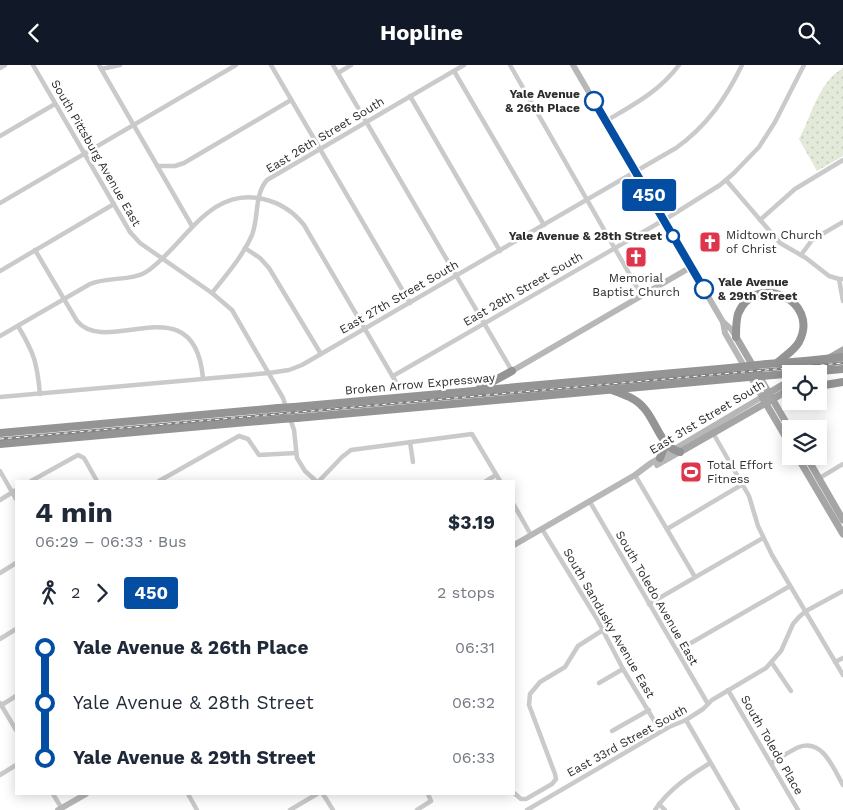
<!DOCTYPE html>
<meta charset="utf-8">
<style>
:root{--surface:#fff;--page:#f6f6f7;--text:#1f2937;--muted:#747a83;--accent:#111827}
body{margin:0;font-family:"Work Sans",sans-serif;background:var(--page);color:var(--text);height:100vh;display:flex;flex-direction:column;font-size:19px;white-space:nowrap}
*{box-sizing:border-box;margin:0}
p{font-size:16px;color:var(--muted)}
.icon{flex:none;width:28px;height:28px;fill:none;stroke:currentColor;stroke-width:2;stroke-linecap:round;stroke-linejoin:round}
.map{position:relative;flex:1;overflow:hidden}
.details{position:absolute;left:15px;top:415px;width:500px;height:315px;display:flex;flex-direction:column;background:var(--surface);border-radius:0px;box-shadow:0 2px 12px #0003}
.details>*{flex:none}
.badge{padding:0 10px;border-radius:4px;font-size:18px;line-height:32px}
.controls{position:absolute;left:782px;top:300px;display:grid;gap:10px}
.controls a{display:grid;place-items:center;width:45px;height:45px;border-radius:0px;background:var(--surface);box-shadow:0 2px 12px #0003;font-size:25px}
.map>.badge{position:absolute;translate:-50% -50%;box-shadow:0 0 0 2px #fff}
.legs{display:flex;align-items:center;gap:8px;height:55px;padding:0 20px;font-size:16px}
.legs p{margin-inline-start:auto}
.head{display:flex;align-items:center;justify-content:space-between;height:85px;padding:0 20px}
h1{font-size:28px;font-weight:700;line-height:38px}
ul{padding:0 20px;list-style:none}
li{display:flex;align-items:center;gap:18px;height:55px;font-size:19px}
li i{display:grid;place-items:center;width:8px;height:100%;margin:0 6px;background:currentColor}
li i::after{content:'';width:12px;height:12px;margin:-6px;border:4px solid;border-radius:50%;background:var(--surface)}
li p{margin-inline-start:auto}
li:first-child i{background:linear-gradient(#0000 50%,currentColor 0)}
li:last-child i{background:linear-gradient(currentColor 50%,#0000 0)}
header{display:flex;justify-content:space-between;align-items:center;height:65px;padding:0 20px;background:var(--accent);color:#fff;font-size:22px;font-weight:700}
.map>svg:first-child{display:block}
.grass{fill:url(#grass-dots)}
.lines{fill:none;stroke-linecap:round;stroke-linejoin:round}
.street{stroke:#cacaca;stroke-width:4.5}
.secondary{stroke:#b7b7b7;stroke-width:6}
.primary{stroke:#a5a5a5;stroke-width:7}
.highway{stroke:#949494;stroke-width:8}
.rail-casing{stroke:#828282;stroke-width:3}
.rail{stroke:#fff;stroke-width:1;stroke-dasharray:4;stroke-linecap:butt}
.highway-bridge{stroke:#949494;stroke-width:8}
.line-1-casing{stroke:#fff;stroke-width:11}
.line-1{stroke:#034ea2;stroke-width:8}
.stop-1-dot{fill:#fff;stroke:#034ea2;stroke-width:2.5}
.labels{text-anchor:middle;stroke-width:5;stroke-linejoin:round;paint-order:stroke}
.stop-label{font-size:12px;font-weight:bold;fill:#2d2d2d;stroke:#fff;text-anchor:end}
.street-label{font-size:12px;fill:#2d2d2d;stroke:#fff}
.poi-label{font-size:12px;fill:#2d2d2d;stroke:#fff;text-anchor:start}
</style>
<header><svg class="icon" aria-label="back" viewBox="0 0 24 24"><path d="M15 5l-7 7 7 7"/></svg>Hopline<svg class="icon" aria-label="search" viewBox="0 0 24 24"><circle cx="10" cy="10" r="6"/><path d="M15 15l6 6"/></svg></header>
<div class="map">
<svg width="843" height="745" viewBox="0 0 843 745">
<defs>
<pattern id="grass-dots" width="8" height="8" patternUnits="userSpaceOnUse" patternTransform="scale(1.25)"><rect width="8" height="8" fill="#e4eada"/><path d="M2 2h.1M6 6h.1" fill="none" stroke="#c4c9bb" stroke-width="1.8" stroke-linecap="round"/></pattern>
</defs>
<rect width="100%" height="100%" fill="#fff"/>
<path class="grass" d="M843,3v88l-26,15 -18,-32c13,-24 19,-56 44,-71z"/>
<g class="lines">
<g class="street">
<path d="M33,0l97,167 10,11 72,50 20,17 51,88 11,32 3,28 8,13 11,10"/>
<path d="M99,0l93,161"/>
<path d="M271,0l139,238"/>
<path d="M333,0l179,306"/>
<path d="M510,0l132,231"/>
<path d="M0,3l5,-3"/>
<path d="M101,4l19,-4"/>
<path d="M454,6l90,154"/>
<path d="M338,8l13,-8"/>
<path d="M410,31l90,155"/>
<path d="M606,56c27,-16 54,-30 73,-56"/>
<path d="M0,71l55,-32"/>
<path d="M158,101h17l9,-3 107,-63"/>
<path d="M726,115l54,63 26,15 23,18 10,3h4"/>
<path d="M0,138l236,-138"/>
<path d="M760,155l35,-31 48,-29"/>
<path d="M245,183l15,10 9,10 52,86"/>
<path d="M35,185l42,71c31,37 117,-38 126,57"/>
<path d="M801,190l11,-15 31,-18"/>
<path d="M0,206l114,-67"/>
<path d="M839,214l4,22"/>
<path d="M212,228c14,-18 31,-37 40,-58 7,-18 2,-40 15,-55l197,-115"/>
<path d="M18,261c16,27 19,36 22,68"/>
<path d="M0,271l90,-52c19,-8 43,-2 59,-14 36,-26 61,-84 114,-71 18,4 30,12 41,26l96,164"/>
<path d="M393,311l276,-159 51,-32 14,-12 25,-26 16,-25 29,-57"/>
<path d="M0,332l269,-24 20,-3 13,-5 374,-217c31,-22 50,-50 66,-83"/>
<path d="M713,368l36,63 9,30 14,29 71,120"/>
<path d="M410,377l3,20"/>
<path d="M0,406l16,28"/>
<path d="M635,410l60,102"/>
<path d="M818,414l25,-15"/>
<path d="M31,416l47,-26 6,3 13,23"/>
<path d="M159,416l80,-45 9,3 11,16 37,-2"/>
<path d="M319,416l23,-24 9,-7 121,-16 28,47"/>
<path d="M486,416l10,-6"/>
<path d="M0,435l16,-10"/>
<path d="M590,437l118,202"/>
<path d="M514,440l17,30"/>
<path d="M542,464l55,90 26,50 35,58"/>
<path d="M667,464l76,-45"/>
<path d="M0,508l16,-10"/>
<path d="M649,539l114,-66"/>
<path d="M0,574l16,-10"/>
<path d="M677,586l113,-65"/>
<path d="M835,597l8,-4"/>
<path d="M772,598l19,28"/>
<path d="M599,618l24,-14"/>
<path d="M728,625l70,120"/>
<path d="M0,638l16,27"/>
<path d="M0,641l16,-10"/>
<path d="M686,655l52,90"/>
<path d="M612,666l37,-21"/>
<path d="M771,698c9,-5 19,-12 28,-16 24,-9 35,23 44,38"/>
<path d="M0,710l16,-10"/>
<path d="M514,728l7,6h5l26,-15 4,-5 -1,-5 -26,-69 1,-11 10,-12 25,-15 13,-21 25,-16"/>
<path d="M53,729l9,15"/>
<path d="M188,729l9,16"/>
<path d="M323,729l10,16"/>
<path d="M659,739l6,6"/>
<path d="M290,745l27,-16"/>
<path d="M417,745l14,-9 -3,-7"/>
<path d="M527,745l142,-83 17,-7 17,-11 9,-9 54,-32 15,-17 12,-27 6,-7 7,-6 37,-20"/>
<path d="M655,745c14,-21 34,-34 55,-47"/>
</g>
<g class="secondary">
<path d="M573,0l150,257 8,7 5,8"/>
<path d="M512,306l179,-104"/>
<path d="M821,306l21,-13"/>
<path d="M657,400l23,-13"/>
<path d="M514,480l121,-70 16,-12 111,-66 -37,-64 -2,-11"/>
<path d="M58,745l28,-16"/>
</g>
<g class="primary">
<path d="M736,272l55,94"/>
<path d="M805,307l38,-22"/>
<path d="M791,315l-29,17 29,49"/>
<path d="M680,387l105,-60"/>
<path d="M797,391l46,78"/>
<path d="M806,391l37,64"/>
</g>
<g class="highway">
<path d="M736,272c0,-8 0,-16 2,-23 17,-43 83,-14 61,28 -5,9 -15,14 -22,21"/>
<path d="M767,299l38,-3"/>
<path d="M819,321l24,-4"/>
<path d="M479,324l33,-18"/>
<path d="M612,325c11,4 23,8 31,17 13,13 17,40 37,45"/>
<path d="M785,327l6,-1"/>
<path d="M294,342l436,-39"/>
<path d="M297,353l441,-40"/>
<path d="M0,368l278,-25"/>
<path d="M0,379l282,-25"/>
<path d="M660,393l4,-10 1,-7"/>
</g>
<g class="rail-casing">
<path id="rail" d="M0,374l843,-76"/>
</g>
<use href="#rail" class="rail"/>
<g class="highway-bridge">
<path d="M805,296l38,-4"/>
<path d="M730,303l37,-4"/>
<path d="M738,313l105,-9"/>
<path d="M278,343l16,-1"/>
<path d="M282,354l15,-1"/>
</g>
</g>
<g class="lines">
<g class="line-1-casing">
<path id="line-1" d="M594,36l110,188"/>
</g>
<use href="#line-1" class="line-1"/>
</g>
<defs>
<g id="church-square" transform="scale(1.125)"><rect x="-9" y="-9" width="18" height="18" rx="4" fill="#dd354c" stroke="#fff"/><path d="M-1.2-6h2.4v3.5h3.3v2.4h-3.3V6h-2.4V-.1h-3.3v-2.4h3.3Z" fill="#fff"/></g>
<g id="stadium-square" transform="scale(1.125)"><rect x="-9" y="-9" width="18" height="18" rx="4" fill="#dd354c" stroke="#fff"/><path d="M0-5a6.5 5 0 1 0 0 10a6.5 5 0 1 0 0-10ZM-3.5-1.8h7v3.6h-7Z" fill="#fff"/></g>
</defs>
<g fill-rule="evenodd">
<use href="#church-square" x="710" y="177"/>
<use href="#church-square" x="636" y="192"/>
<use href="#stadium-square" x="691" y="407"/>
</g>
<g class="stop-1-dot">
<circle cx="594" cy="36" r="9"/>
<circle cx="673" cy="171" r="6"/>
<circle cx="704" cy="224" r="9"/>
</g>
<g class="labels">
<g class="stop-label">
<text x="580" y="33">Yale Avenue<tspan x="580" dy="14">&amp; 26th Place</tspan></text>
<text x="662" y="175">Yale Avenue &amp; 28th Street</text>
<text x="718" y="221" text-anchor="start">Yale Avenue<tspan x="718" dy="14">&amp; 29th Street</tspan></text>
</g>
<g class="street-label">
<text transform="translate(325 70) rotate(-31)" y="4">East 26th Street South</text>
<text transform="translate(96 88) rotate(60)" y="4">South Pittsburg Avenue East</text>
<text transform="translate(523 224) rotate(-30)" y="4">East 28th Street South</text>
<text transform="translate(399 232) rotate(-30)" y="4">East 27th Street South</text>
<text transform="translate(420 319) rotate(-5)" y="4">Broken Arrow Expressway</text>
<text transform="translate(707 352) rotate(-31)" y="4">East 31st Street South</text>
<text transform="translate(657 533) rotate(60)" y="4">South Toledo Avenue East</text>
<text transform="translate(609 558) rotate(60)" y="4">South Sandusky Avenue East</text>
<text transform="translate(627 676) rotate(-29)" y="4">East 33rd Street South</text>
<text transform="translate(772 680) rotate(60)" y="4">South Toledo Place</text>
</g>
<g class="poi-label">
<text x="726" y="174">Midtown Church<tspan x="726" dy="14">of Christ</tspan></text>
<text x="636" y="217" text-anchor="middle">Memorial<tspan x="636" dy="14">Baptist Church</tspan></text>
<text x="707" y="404">Total Effort<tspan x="707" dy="14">Fitness</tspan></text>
</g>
</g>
</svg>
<div class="controls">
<a><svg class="icon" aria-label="locate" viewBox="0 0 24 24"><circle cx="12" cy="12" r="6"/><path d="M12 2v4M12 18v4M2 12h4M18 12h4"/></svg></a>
<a><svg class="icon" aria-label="layers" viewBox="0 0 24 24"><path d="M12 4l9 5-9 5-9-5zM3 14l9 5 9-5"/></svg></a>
</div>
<b class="badge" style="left:649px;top:130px;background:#034ea2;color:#fff">450</b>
<section class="details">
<div class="head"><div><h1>4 min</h1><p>06:29 – 06:33 · Bus</p></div><b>$3.19</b></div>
<div class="legs"><svg class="icon" aria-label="walk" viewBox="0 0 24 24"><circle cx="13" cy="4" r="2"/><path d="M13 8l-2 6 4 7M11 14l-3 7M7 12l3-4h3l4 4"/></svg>2<svg class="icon" aria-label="forward" viewBox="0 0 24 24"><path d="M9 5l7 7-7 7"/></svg><b class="badge" style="background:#034ea2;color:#fff">450</b><p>2 stops</p></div>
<ul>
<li><i style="color:#034ea2"></i><b>Yale Avenue &amp; 26th Place</b><p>06:31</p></li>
<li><i style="color:#034ea2"></i><span>Yale Avenue &amp; 28th Street</span><p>06:32</p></li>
<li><i style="color:#034ea2"></i><b>Yale Avenue &amp; 29th Street</b><p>06:33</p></li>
</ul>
</section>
</div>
